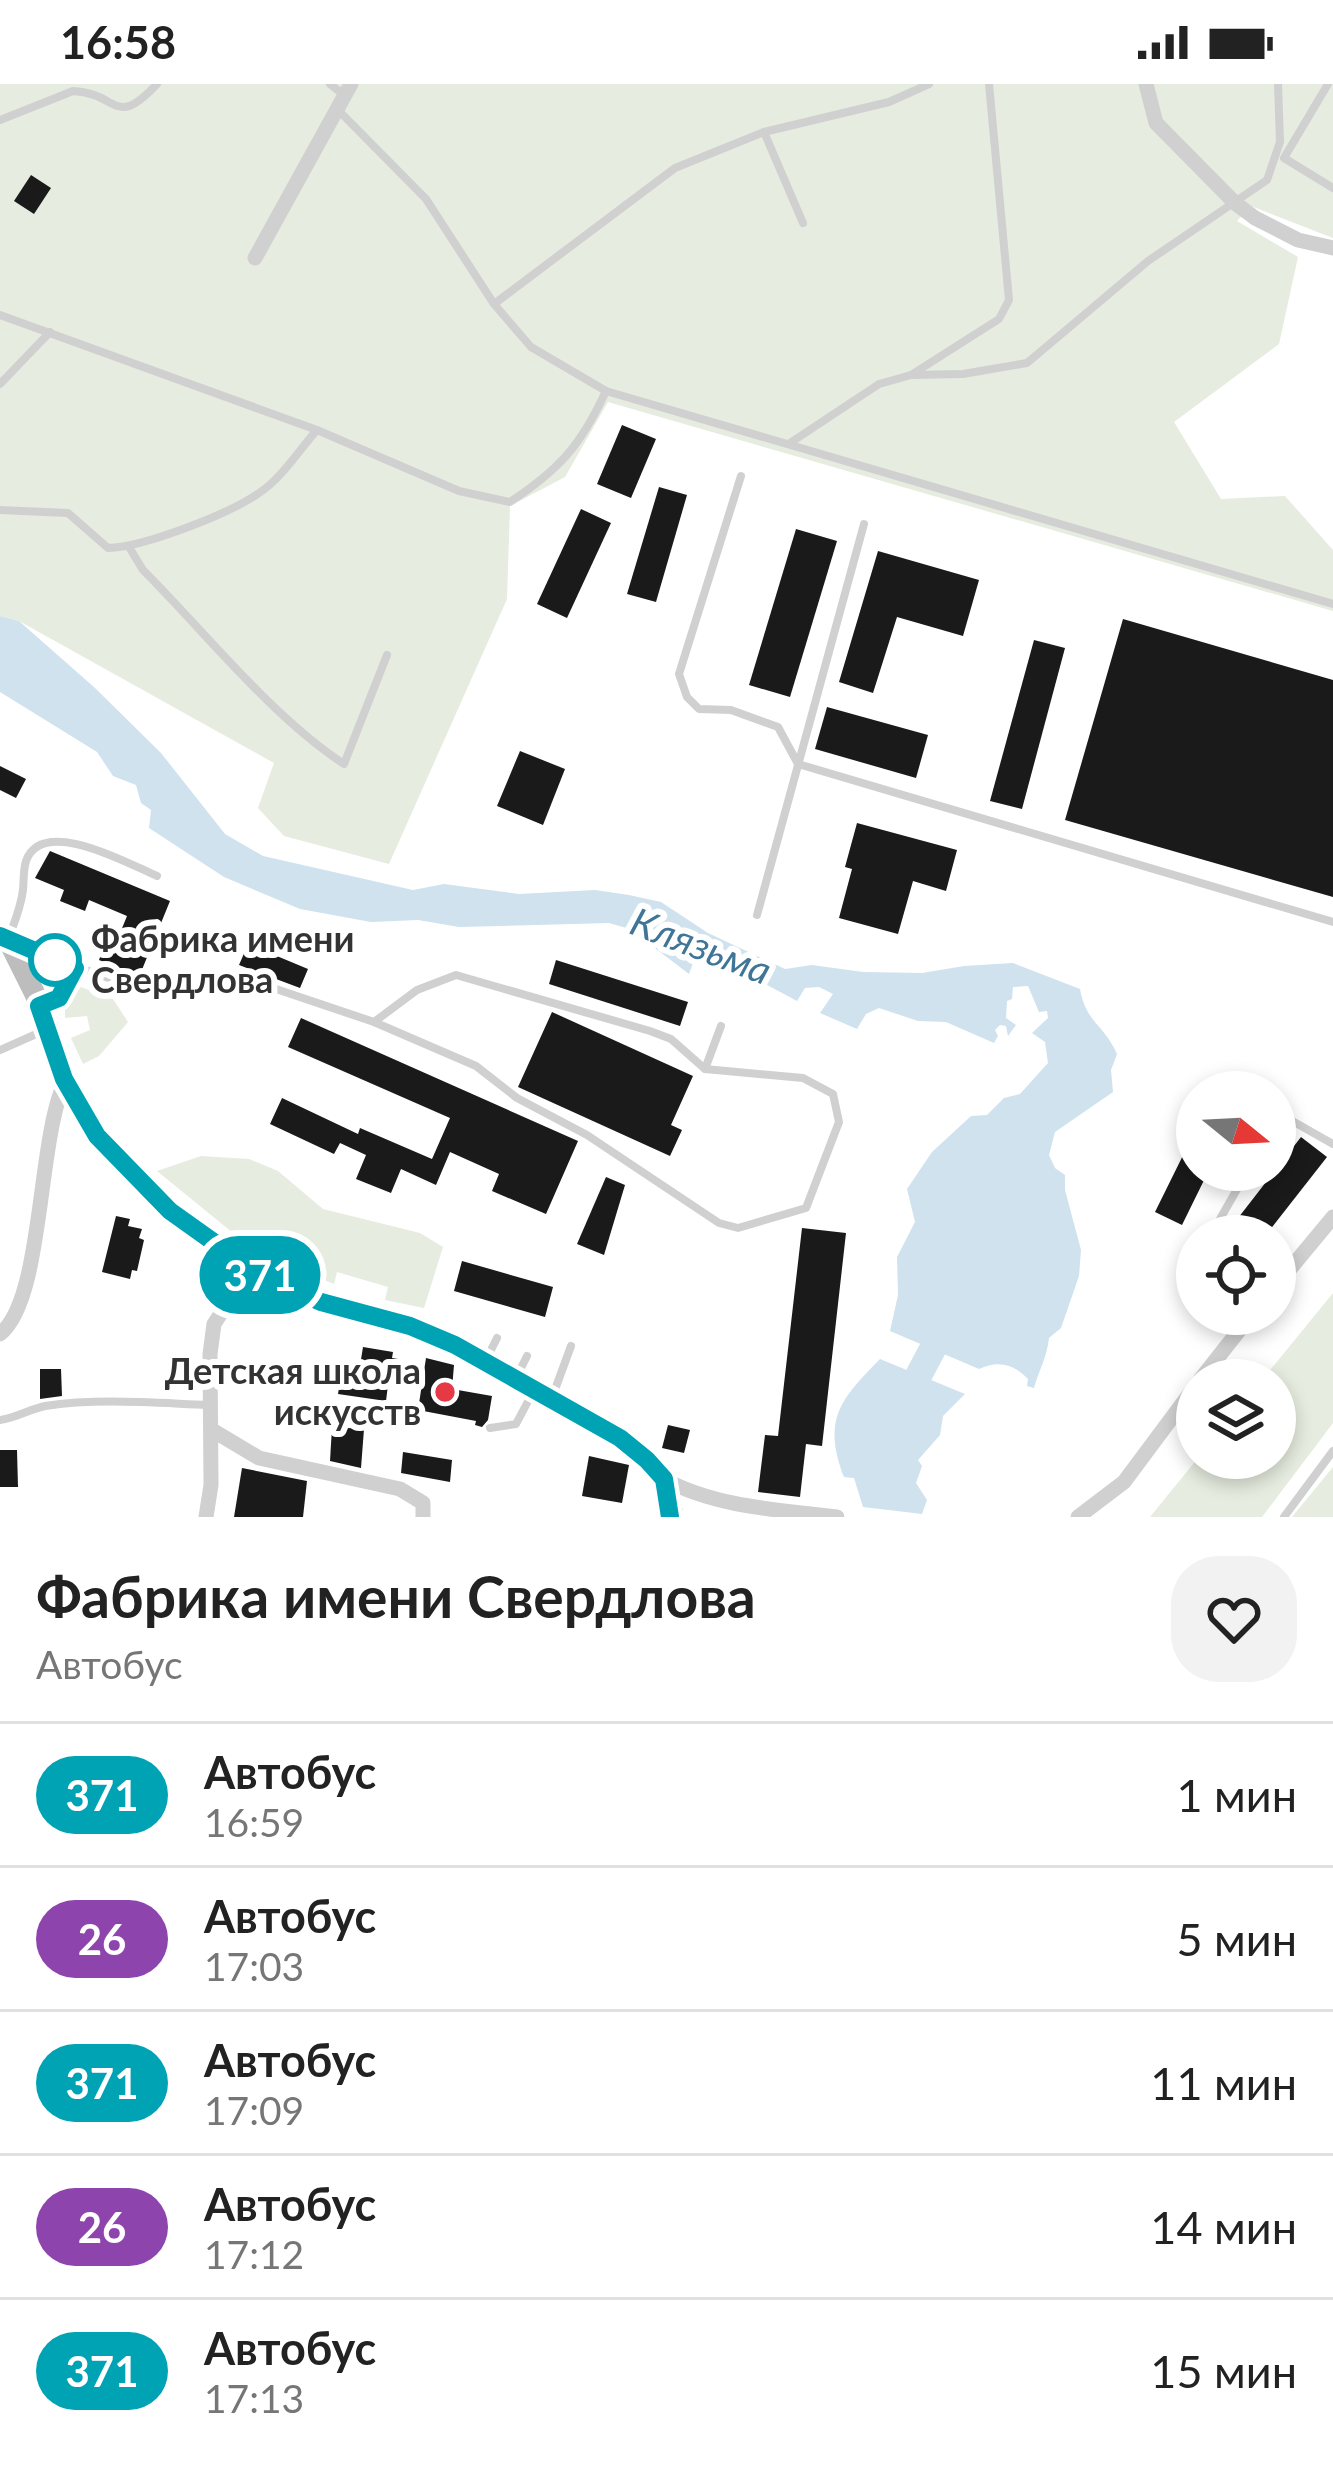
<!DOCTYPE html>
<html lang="ru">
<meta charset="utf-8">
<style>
:root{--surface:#fff;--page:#f2f2f2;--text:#222;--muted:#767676;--line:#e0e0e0}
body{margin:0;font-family:Lato,sans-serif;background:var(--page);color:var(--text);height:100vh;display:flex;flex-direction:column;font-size:45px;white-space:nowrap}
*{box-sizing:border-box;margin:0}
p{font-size:39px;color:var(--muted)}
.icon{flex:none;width:66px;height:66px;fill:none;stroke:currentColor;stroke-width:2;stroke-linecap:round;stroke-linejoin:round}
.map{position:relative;height:1433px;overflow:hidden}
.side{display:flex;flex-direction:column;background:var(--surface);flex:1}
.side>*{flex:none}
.badge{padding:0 24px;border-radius:39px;font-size:42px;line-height:78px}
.needle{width:78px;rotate:108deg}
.tools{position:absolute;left:1176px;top:987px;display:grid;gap:24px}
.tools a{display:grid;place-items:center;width:120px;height:120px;border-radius:50%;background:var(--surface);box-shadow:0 6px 18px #0003;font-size:60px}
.map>.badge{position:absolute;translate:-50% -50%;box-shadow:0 0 0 6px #fff}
.round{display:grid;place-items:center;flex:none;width:126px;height:126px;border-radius:48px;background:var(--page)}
.summary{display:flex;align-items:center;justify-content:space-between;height:204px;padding:0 36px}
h1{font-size:57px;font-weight:700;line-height:90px}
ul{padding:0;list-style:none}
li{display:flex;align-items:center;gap:36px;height:144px;padding:0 36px;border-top:3px solid var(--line)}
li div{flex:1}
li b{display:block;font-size:45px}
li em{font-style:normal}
li .badge{min-width:132px;font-weight:700;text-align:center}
.status{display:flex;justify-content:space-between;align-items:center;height:84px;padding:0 60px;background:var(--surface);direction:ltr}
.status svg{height:33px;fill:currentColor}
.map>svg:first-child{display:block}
.green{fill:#e6ecdf}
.water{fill:#cfe2ee}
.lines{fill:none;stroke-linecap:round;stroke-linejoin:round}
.river{stroke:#cfe2ee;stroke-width:27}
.building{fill:#1a1a1a}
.lane{stroke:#d0d0d0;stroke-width:8}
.street{stroke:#d0d0d0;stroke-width:15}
.secondary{stroke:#bdbdbd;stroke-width:21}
.line-casing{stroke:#fff;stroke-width:27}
.line{stroke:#00a3b4;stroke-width:18}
.stop-dot{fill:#fff;stroke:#00a3b4;stroke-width:6}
.poi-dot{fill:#e63946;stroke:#fff;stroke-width:4.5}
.labels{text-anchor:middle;stroke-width:12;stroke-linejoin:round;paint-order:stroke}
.stop-label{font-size:36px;font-weight:bold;fill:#333;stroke:#fff;text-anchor:start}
.poi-label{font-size:36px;font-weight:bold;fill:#333;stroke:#fff;text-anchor:end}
.water-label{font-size:39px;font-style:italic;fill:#3f7597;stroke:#fff}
</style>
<div class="status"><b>16:58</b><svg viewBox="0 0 49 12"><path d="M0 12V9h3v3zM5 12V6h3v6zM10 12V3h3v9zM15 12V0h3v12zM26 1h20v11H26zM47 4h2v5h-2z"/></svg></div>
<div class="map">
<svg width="1333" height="1433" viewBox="0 0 1333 1433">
<rect width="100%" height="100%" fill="#fff"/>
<g class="green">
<path d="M0,0h1333v154l-82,-32 -14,15 61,36 -19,87 -105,78 47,77 64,-3 48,54v61l-725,-209 -43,75 -55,29 -3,93 -118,265 -105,-28 -26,-28 16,-45 -255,-142 -19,-5z"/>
<path d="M81,903l32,12 15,23 -29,34 -16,8 -12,-26 19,-8 -3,-14 -22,2v-10z"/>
<path d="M201,1072l48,3 29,12 45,38 97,24 23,14 -19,61 -39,-8 3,-13 -51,-15 -3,12 -74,-29 -103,-84z"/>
<path d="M1333,1209v130l-71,94h-112l48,-59h77v-78h-13z"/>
<path d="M1333,1383v50h-41z"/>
</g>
<g class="water">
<path d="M0,532l19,5 76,67 66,65 64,81 38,22 150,34 31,-6 75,10 76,-4 34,5 32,7 47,31 77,36 27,-4 51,7 59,1 42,-7 49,-3 67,26c6,34 24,35 37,65l-6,16 2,22 -58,40 -6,23 6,13 10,7v15l16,60 -2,26 -18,52 -12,10c-2,19 -10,32 -15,50l-7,-2 1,-7c-14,-15 -30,-19 -49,-10l-89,-38 8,-36 -1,-38 18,-35 -8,-33 25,-37 39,-36 16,-1 17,-17 16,-4 28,-31 -3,-21 -13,-9 16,-15 -1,-7 -8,1 -11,-26 -15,1 -1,12 -5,2 -1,17 10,7 -8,11 -2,-10 -6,-1 -5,5 3,6 -4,7 -48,-21 -28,-1 -39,-13 -13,6 -9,15 -37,-16 13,-19 -14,-7 -14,1 -8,13 -77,-41 -23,-8 -8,22 -59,-45 -21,-6 -150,4 -41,-7 -47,2 -71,-13 -76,-32 -75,-49 2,-18 -10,-7 -5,-18 -23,-9 -16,-24 -97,-60z"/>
<path d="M880,1275l85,35 -22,22 -3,19 -22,25 4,6 -6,17 11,17 -5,14 -59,-7 -9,-29 -10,-1c-22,-58 -3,-78 36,-118z"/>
</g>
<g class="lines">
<path class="river" d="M908,1322l5,-20 37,-70"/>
</g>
<g class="building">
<path d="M31,91l20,13 -17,26 -20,-13z"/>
<path d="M622,341l34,14 -25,59 -34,-14z"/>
<path d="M659,403l28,8 -31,107 -29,-8z"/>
<path d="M581,425l30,14 -44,95 -30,-14z"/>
<path d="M796,445l41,12 -47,156 -41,-12z"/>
<path d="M878,467l101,29 -16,56 -66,-19 -24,76 -34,-11z"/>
<path d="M1123,535l210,61v217l-268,-77z"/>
<path d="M1034,556l31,8 -43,161 -32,-8z"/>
<path d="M827,623l101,28 -12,43 -101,-29z"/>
<path d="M520,667l45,18 -22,56 -46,-19z"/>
<path d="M0,682l26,13 -10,19 -16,-8z"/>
<path d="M857,739l100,27 -11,41 -33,-10 -15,53 -59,-16 13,-49 -7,-2z"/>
<path d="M50,767l120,50 -31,76 -40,-17 4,-11 9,4 15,-37 -38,-16 -4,11 -25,-10 4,-11 -29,-12z"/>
<path d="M252,851l24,10 -4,9 36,15 -8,19 -61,-23z"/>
<path d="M556,876l132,42 -8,24 -131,-42z"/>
<path d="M552,928l141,64 -22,49 11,5 -12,26 -152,-69z"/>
<path d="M301,934l277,123 -32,73 -54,-23 7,-17 -49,-22 -14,33 -35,-16 -10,24 -35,-14 10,-24 -26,-12 -6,11 -64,-30 12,-26 76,36 2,-6 72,31 18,-41 -162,-71z"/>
<path d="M1197,1043v43h12l-27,55 -27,-13z"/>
<path d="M1301,1053l26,20 -62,79h-12l-18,-14z"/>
<path d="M606,1093l19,8 -21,70 -27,-11z"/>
<path d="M116,1132l14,3 -2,7 14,3 -3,9 5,2 -7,31 -5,-1 -2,9 -28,-7z"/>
<path d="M802,1144l44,5 -24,213 -16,-2 -6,53 -42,-5 7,-57 13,1z"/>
<path d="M462,1177l91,26 -8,30 -91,-26z"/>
<path d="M363,1263l30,5 -1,6 6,1 -2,11 -6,-1 -4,32 -48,-7 3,-19 17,3z"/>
<path d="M426,1274l28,7 -2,24 40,7 -4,24 -6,7 -7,-2 1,-4 -58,-11z"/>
<path d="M40,1285h21l1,27 -22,3z"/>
<path d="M668,1341l22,5 -6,23 -22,-5z"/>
<path d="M332,1343l32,2 -3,39 -31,-7z"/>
<path d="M0,1366h17l1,37h-18z"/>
<path d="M403,1368l49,8 -2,22 -49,-9z"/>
<path d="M589,1372l40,9 -7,38 -40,-7z"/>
<path d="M242,1384l65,13 -4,36h-69z"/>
</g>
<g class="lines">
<g class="lane">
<path d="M330,0l14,11"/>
<path d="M1328,0l-44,74 49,30"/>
<path d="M339,27l87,88 68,105 37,43 75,44 727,213"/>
<path d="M0,36l73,-29c46,2 41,39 84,-7"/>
<path d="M764,48l39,91"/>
<path d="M494,220l181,-136 89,-36 125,-30 40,-18"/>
<path d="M0,231l317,115"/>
<path d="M911,291l52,-1 64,-11 121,-102 119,-81 13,-38 -2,-58"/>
<path d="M0,300l50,-52"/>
<path d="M790,359l89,-59 32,-9 88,-56 10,-19 -20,-216"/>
<path d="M741,392l-62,198 8,23 12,12 32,1 47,17 20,37 535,158"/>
<path d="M0,426l68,3 40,35c36,-1 121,-34 151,-55 22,-14 40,-43 58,-63l142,61 51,11c50,-33 71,-57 96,-111"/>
<path d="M129,463l14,23c62,62 129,147 201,194l43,-109"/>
<path d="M757,831l107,-391"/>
<path d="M9,853c6,-16 12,-30 14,-47 1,-10 0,-19 3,-29 16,-46 103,3 131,15"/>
<path d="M18,861l126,46 132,-2 98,33 102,44 41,32 70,37 132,88 19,5 68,-20 33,-86 -6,-28 -30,-16 -98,-9 -34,-30 -21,-8 -194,-56 -39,15 -43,32"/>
<path d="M43,921l22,-14 10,-23"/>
<path d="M0,966l43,-19"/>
<path d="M705,985l16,-43"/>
<path d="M1275,1038l5,-8 53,30"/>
<path d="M1220,1135l28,-49"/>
<path d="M487,1274l10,-20"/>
<path d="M517,1292l10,-20"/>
<path d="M553,1311l18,-49"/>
<path d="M0,1336c16,-2 30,-11 45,-14 53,-8 110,-3 163,-1"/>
<path d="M490,1344l26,-4 18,-34"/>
<path d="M1284,1433l49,-66"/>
</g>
<g class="street">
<path d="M1146,0l10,39 79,80 20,15 43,22 35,8"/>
<path d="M255,174l96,-174"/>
<path d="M1275,1203l58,-70"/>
<path d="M0,1250c44,-35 37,-194 65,-252"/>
<path d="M1200,1296l52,-66"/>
<path d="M212,1346l47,28 141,31 23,14v14"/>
<path d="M664,1395c51,28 115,31 173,38"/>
<path d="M206,1433l5,-32 -1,-131 4,-30 19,-29 24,-22"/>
<path d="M1078,1433l46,-35 73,-98"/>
</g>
<path class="secondary" d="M0,852l8,4 27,54 29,85 17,32 15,25 36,40 38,35 87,62 64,29 89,24 45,19 165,93 27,22 17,19 8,31 -2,7"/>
</g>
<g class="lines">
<g class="line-casing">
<path id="line" d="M0,852l75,32 -16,30 -20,8 25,73 33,57 73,75 87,62 64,29 89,24 45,19 165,93 27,22 17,19 6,38"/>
</g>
<use href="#line" class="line"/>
</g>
<circle class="stop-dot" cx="55" cy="876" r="24"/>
<circle class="poi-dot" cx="445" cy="1308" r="12"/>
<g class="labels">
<g class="stop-label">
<text x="91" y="868">Фабрика имени<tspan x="91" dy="41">Свердлова</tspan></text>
</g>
<g class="poi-label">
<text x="421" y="1300">Детская школа<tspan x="421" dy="41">искусств</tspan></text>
</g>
<g class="water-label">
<text transform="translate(701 862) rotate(21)" y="14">Клязьма</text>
</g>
</g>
</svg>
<div class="tools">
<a><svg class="needle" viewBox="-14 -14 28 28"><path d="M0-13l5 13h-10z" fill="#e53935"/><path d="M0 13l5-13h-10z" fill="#767676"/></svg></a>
<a><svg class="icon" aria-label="locate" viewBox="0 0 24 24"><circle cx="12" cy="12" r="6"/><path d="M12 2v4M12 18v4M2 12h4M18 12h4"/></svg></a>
<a><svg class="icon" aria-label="layers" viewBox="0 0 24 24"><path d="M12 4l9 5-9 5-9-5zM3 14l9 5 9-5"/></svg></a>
</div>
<b class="badge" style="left:260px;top:1191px;background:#00a3b4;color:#fff">371</b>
</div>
<section class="side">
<div class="summary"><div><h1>Фабрика имени Свердлова</h1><p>Автобус</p></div><a class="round"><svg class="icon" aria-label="heart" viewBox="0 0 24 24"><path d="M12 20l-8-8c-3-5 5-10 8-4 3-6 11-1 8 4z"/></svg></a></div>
<ul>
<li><span class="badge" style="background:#00a3b4;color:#fff">371</span><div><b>Автобус</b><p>16:59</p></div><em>1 мин</em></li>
<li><span class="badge" style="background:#8e44ad;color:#fff">26</span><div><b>Автобус</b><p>17:03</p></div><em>5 мин</em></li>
<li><span class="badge" style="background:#00a3b4;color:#fff">371</span><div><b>Автобус</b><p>17:09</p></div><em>11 мин</em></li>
<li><span class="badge" style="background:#8e44ad;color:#fff">26</span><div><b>Автобус</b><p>17:12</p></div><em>14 мин</em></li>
<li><span class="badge" style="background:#00a3b4;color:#fff">371</span><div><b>Автобус</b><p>17:13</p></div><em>15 мин</em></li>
</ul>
</section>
